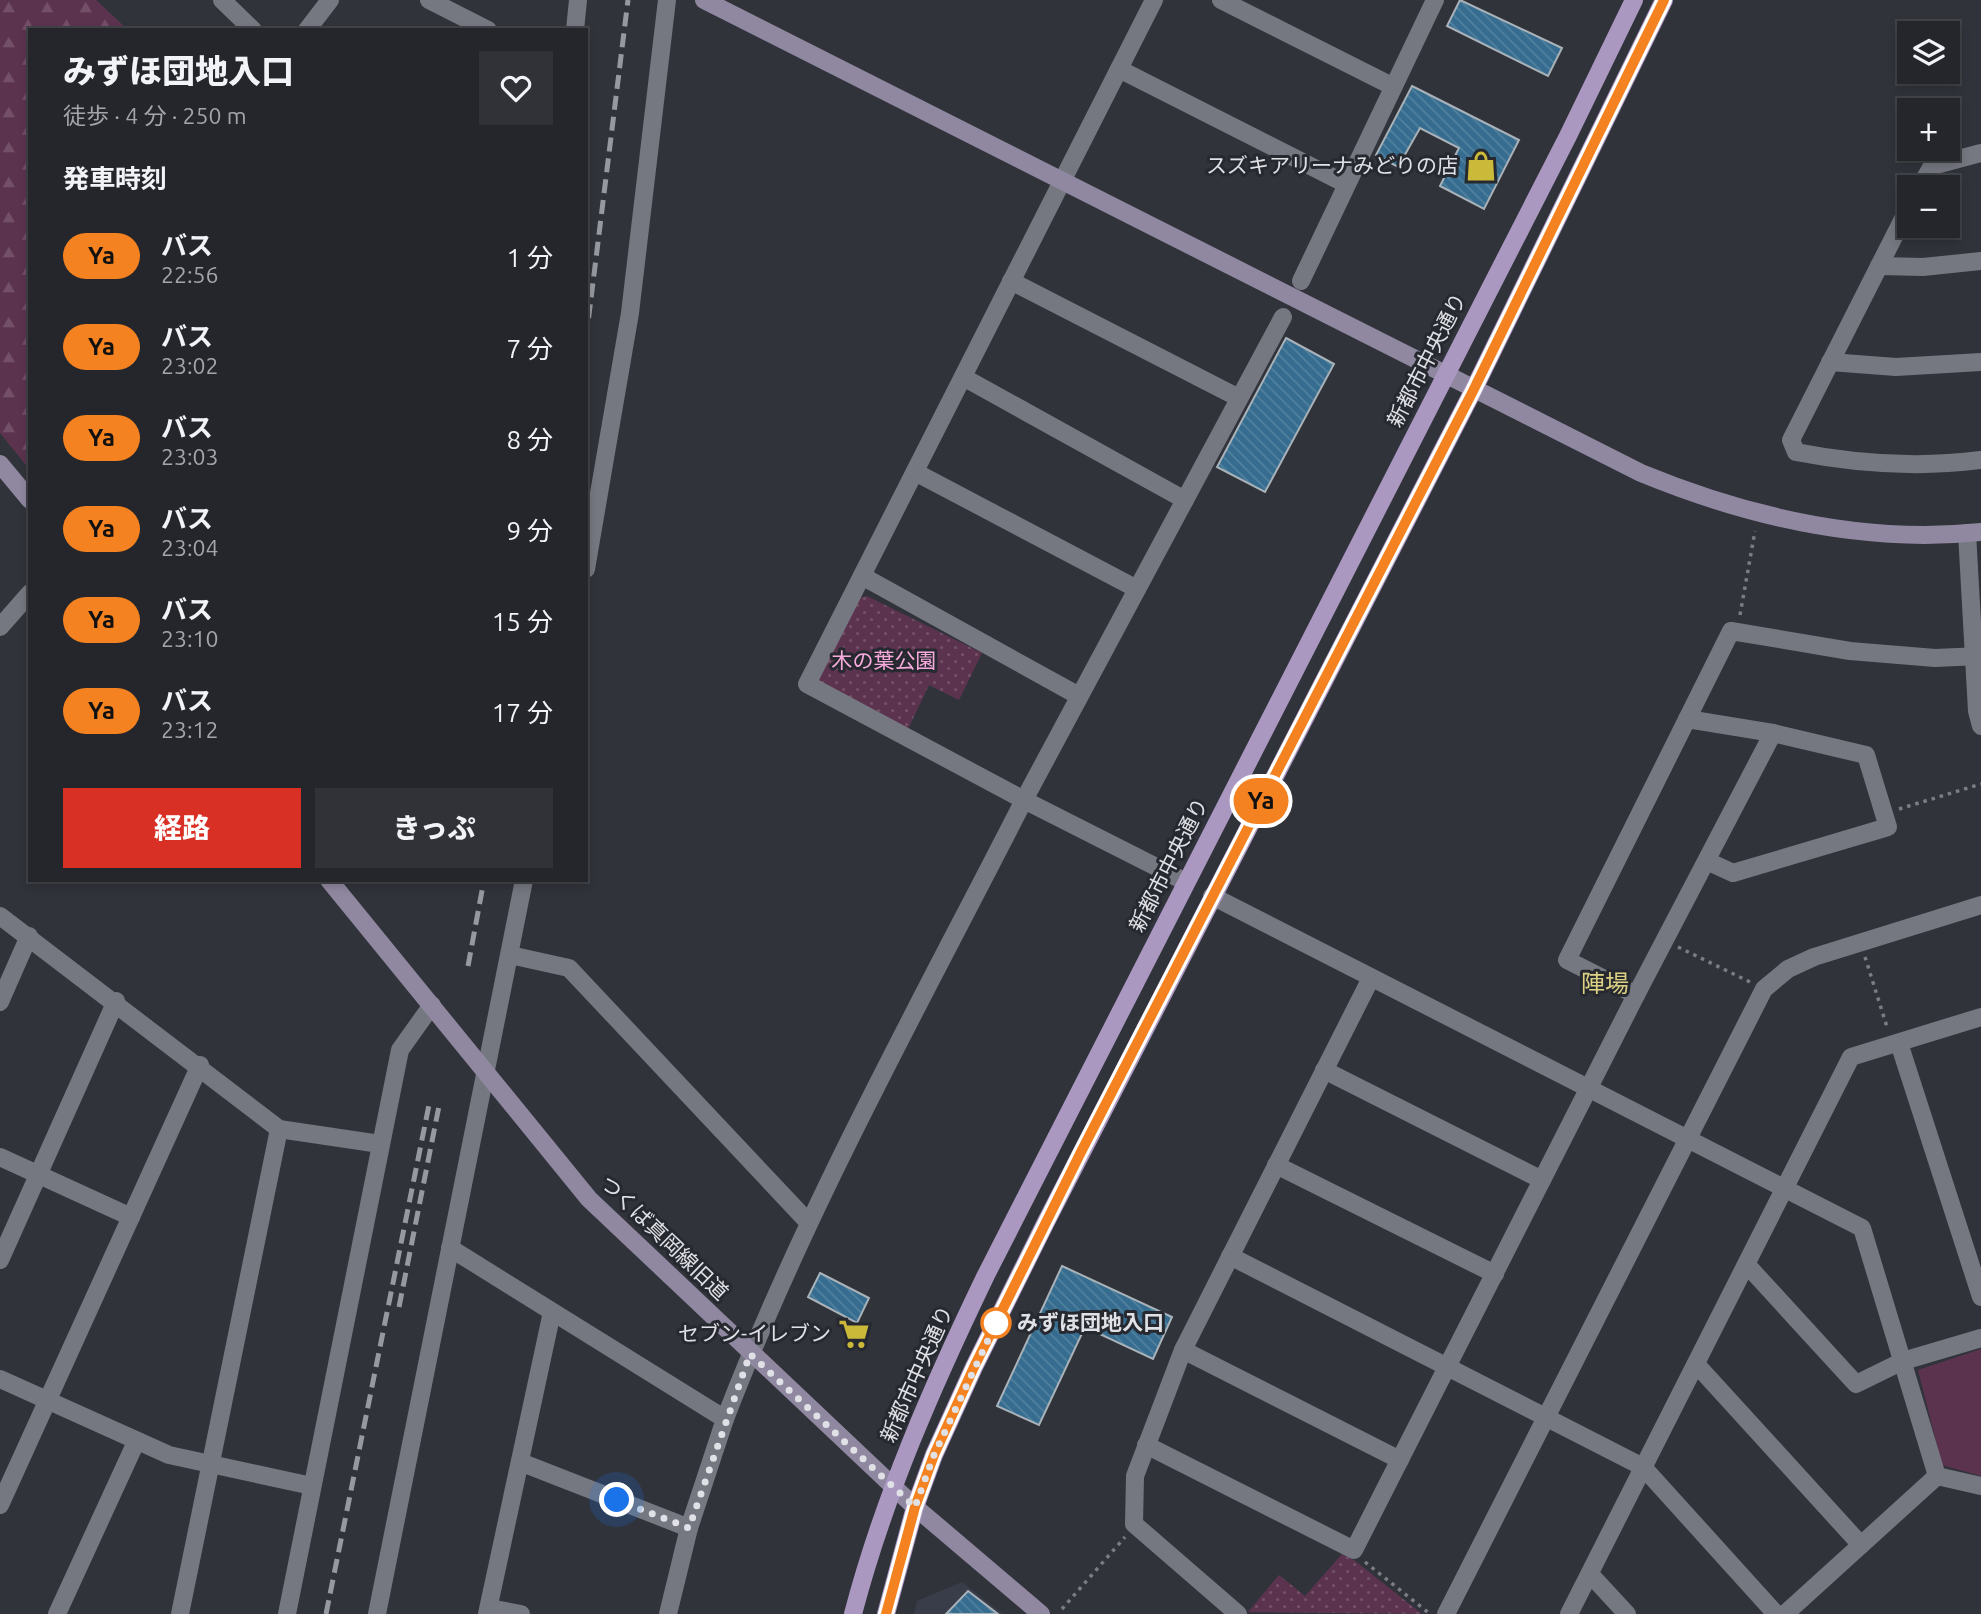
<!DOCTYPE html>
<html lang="ja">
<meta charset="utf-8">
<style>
:root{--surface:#25262c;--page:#313238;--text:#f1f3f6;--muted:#a3a5a9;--line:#424348;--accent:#d93025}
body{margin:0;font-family:Ubuntu,"Noto Sans JP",sans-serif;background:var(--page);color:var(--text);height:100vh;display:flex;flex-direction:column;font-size:26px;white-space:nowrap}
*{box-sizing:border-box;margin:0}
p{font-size:23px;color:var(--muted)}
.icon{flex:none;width:38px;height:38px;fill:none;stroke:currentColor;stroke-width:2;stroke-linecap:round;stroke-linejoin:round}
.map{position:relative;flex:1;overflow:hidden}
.details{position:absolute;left:28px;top:28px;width:560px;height:854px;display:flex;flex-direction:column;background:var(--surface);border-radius:0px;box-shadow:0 4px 10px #0003,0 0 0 2px var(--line)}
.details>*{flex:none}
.badge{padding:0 14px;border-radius:23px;font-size:24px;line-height:46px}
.fabs{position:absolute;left:1897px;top:21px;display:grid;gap:14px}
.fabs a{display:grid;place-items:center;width:63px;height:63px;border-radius:0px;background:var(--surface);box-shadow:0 4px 10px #0003,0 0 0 2px var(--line);font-size:35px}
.you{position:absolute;width:35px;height:35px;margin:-18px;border:5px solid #fff;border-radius:50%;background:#1a73e8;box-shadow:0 0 0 10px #1a73e833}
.map>.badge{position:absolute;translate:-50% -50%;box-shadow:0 0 0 4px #fff}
h2{padding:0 35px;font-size:26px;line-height:63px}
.round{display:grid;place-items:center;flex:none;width:74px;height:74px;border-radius:0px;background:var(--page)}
.headline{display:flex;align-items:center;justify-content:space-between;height:119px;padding:0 35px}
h1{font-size:33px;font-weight:800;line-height:52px}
.action{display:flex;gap:14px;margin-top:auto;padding:14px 35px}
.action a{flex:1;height:80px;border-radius:0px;background:var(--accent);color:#fff;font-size:28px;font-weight:800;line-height:80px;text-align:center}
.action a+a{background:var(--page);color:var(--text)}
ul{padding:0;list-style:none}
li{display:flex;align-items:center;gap:21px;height:91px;padding:0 35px}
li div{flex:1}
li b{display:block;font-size:26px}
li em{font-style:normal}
li .badge{min-width:77px;font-weight:700;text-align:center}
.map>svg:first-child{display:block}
.built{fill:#393d4a}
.grass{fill:#5c334e}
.forest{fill:url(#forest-firs)}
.park{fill:url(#park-dots)}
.building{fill:url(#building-back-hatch);stroke:#a9b2b8;stroke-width:2}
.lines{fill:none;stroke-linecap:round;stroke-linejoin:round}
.path{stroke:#7b7d84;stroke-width:3.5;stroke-dasharray:3.5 5;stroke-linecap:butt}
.street{stroke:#767881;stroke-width:18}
.secondary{stroke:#9088a1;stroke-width:18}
.primary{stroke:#aa98c1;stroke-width:18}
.rail{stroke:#9799a0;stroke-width:5;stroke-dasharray:14 7;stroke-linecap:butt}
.line-casing{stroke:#fff;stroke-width:16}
.line{stroke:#f58220;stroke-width:10}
.walk{stroke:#dfe1e6;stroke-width:7;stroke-dasharray:0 12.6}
.stop-dot{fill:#fff;stroke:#f58220;stroke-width:3.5}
.labels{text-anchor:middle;stroke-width:6;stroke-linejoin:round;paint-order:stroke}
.poi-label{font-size:21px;fill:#dfe1e6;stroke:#272930;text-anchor:end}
.street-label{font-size:21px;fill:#dfe1e6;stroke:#272930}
.park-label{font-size:21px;fill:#f7aadb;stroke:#272930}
.stop-label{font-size:21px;font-weight:bold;fill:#dfe1e6;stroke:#272930;text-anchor:start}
.quarter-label{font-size:24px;fill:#ddd284;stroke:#272930}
</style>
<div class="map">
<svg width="1981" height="1614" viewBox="0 0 1981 1614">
<defs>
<pattern id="forest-firs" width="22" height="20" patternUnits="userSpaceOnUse" patternTransform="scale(1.75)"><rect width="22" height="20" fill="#5c334e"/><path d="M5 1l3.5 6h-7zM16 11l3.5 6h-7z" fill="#735068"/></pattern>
<pattern id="park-dots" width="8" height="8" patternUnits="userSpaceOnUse" patternTransform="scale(1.75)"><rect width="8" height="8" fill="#5c334e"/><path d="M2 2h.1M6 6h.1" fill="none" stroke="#735068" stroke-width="1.8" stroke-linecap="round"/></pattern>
<pattern id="building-back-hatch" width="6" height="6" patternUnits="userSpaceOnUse" patternTransform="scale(1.75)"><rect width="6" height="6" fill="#356c8f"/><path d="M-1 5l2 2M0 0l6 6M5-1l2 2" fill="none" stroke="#52819f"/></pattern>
</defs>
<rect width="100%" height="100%" fill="#31333b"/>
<path class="built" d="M962,1582l41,32h-89l3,-13z"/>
<path class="grass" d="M1981,1349v127l-39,-11 -24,-95z"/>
<path class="forest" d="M0,0h96l32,30h-98v440l-30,-37z"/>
<g class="park">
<path d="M867,596l115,57 -23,47 -30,-15 -22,46 -87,-45 -3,-9 42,-79z"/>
<path d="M1342,1554l12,6 68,54 -174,-2 31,-37 26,21z"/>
</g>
<g class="building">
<path d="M1460,0l102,48 -14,28 -101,-50z"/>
<path d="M1412,86l107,54 -35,69 -44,-23 19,-38 -39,-20 -22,39 -22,-12z"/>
<path d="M1286,338l48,26 -69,128 -48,-25z"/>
<path d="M1062,1266l110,51 -19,42 -68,-32 -46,98 -42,-19z"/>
<path d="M820,1273l49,25 -12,25 -49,-26z"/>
<path d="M968,1591l30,23h-52z"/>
</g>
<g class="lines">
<g class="path">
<path d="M1740,615l15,-84"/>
<path d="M1899,809l82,-25"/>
<path d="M1678,947l72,35"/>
<path d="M1865,957l22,70"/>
<path d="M1365,1562l65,52"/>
<path d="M1062,1609l63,-72"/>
</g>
<g class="street">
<path d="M222,0l31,30"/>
<path d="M429,0l59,30"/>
<path d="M1221,0l171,86"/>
<path d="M307,30l23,-30"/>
<path d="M575,30l3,-30"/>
<path d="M1119,69l227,115"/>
<path d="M1920,187l12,-21 49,-13"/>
<path d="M1909,207l-118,233 5,12c61,12 123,16 185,8"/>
<path d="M1879,266l44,1 58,-6"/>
<path d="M1011,281l228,117"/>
<path d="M1301,281l134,-281"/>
<path d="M1830,362l66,5 85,-5"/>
<path d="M963,377l222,123"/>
<path d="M915,472l222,117"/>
<path d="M1967,533l10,178 4,15"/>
<path d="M586,569l44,-256 37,-313"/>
<path d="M862,576l217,120"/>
<path d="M0,627l30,-34"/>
<path d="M1687,719l86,14 93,22 22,72 -155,46 -26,-12"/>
<path d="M1186,882l-162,-82 259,-483"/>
<path d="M1212,896l650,332 75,248"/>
<path d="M0,916l279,213 101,15"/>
<path d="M510,955l59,13 240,255"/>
<path d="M1636,995l-69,-35 164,-329 119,20 85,7 46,-2"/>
<path d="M0,1002l29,-66"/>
<path d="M1899,1043l82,254"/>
<path d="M1324,1070l218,110"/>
<path d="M0,1157l131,60"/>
<path d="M1276,1165l219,109"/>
<path d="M450,1248l275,171c82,-213 195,-415 299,-619l-217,-116 347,-684"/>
<path d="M1230,1256l413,211 133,147"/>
<path d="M0,1260l116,-259"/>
<path d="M1747,1265l109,119 47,-23 78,-23"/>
<path d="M1183,1350l217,110"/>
<path d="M1696,1364l165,181"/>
<path d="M0,1379l169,76 143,31"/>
<path d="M1146,1445l208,105 282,-555 137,-262"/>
<path d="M520,1462l169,66"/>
<path d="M1937,1476l44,10"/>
<path d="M0,1505l200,-440"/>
<path d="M1590,1574l37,40"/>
<path d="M489,1608l32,6"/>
<path d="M57,1614l79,-172"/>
<path d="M180,1614l99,-485"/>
<path d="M287,1614l113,-564 32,-45"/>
<path d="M377,1614l147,-734"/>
<path d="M487,1614l65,-302"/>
<path d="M668,1614l21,-86 36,-109"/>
<path d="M1238,1614l-104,-90 1,-48 48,-126 188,-372"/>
<path d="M1446,1614l318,-625 24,-20 26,-12 167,-52"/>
<path d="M1569,1614l282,-557 130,-40"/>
<path d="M1785,1614l152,-138"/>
</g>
<g class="secondary">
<path d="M704,0l937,473c107,44 224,71 340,59"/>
<path d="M0,464l30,36"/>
<path d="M329,880l260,319 326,308 126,107"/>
</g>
<g class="primary">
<path d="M853,1614c31,-118 80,-229 133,-339l582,-1139 66,-136"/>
<path d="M886,1614l29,-107 19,-52 40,-88 72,-145 427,-831 191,-391"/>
</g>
<g class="rail">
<path d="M586,339l42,-339"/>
<path d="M468,966l16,-86"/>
<path d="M399,1307l41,-206"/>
<path d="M326,1614l104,-514"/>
</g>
</g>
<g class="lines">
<g class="line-casing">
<path id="line" d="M886,1614l29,-107 19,-52 40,-88 107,-215 392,-761 191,-391"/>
</g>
<use href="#line" class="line"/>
<path class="walk" d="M617,1500l72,28 61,-174 165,153 19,-52 62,-132"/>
</g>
<defs>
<g id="shop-bare" transform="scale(2.415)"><path d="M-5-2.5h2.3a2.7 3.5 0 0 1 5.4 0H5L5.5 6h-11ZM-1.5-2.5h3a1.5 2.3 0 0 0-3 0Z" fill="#cbba39" stroke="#272930" stroke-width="2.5" paint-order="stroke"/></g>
<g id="supermarket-bare" transform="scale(2.415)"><path d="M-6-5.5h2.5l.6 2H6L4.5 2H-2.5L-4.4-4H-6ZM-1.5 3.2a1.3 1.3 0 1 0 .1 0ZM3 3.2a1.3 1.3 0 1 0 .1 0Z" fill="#cbba39" stroke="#272930" stroke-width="2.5" paint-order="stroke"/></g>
</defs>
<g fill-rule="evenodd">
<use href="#shop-bare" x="1481" y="166"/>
<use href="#supermarket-bare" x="854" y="1334"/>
</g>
<circle class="stop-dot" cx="996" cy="1323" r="14"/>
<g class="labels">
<g class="poi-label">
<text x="1458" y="173">スズキアリーナみどりの店</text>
<text x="831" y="1341">セブン-イレブン</text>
</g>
<g class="street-label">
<text transform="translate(1427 360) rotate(-63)" y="7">新都市中央通り</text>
<text transform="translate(1169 865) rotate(-63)" y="7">新都市中央通り</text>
<text transform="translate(664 1238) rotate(44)" y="7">つくば真岡線旧道</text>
<text transform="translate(917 1374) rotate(-66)" y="7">新都市中央通り</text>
</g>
<g class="park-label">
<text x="884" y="668">木の葉公園</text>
</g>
<g class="stop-label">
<text x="1017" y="1330">みずほ団地入口</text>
</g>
<g class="quarter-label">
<text x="1605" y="992">陣場</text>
</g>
</g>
</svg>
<div class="fabs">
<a><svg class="icon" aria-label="layers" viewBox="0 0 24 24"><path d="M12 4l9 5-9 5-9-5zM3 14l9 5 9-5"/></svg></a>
<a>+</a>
<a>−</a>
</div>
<div class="you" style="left:617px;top:1500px"></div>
<b class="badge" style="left:1261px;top:801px;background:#f58220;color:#111">Ya</b>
<section class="details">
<div class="headline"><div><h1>みずほ団地入口</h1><p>徒歩 · 4 分 · 250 m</p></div><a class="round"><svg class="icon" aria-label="heart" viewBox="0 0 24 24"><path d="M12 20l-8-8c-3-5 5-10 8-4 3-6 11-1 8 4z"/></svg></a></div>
<h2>発車時刻</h2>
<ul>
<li><span class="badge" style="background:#f58220;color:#111">Ya</span><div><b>バス</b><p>22:56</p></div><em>1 分</em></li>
<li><span class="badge" style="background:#f58220;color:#111">Ya</span><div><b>バス</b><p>23:02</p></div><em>7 分</em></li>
<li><span class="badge" style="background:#f58220;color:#111">Ya</span><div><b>バス</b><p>23:03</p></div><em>8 分</em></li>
<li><span class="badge" style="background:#f58220;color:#111">Ya</span><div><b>バス</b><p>23:04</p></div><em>9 分</em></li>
<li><span class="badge" style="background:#f58220;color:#111">Ya</span><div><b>バス</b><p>23:10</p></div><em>15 分</em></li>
<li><span class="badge" style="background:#f58220;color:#111">Ya</span><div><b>バス</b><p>23:12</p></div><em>17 分</em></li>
</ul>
<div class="action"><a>経路</a><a>きっぷ</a></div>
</section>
</div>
